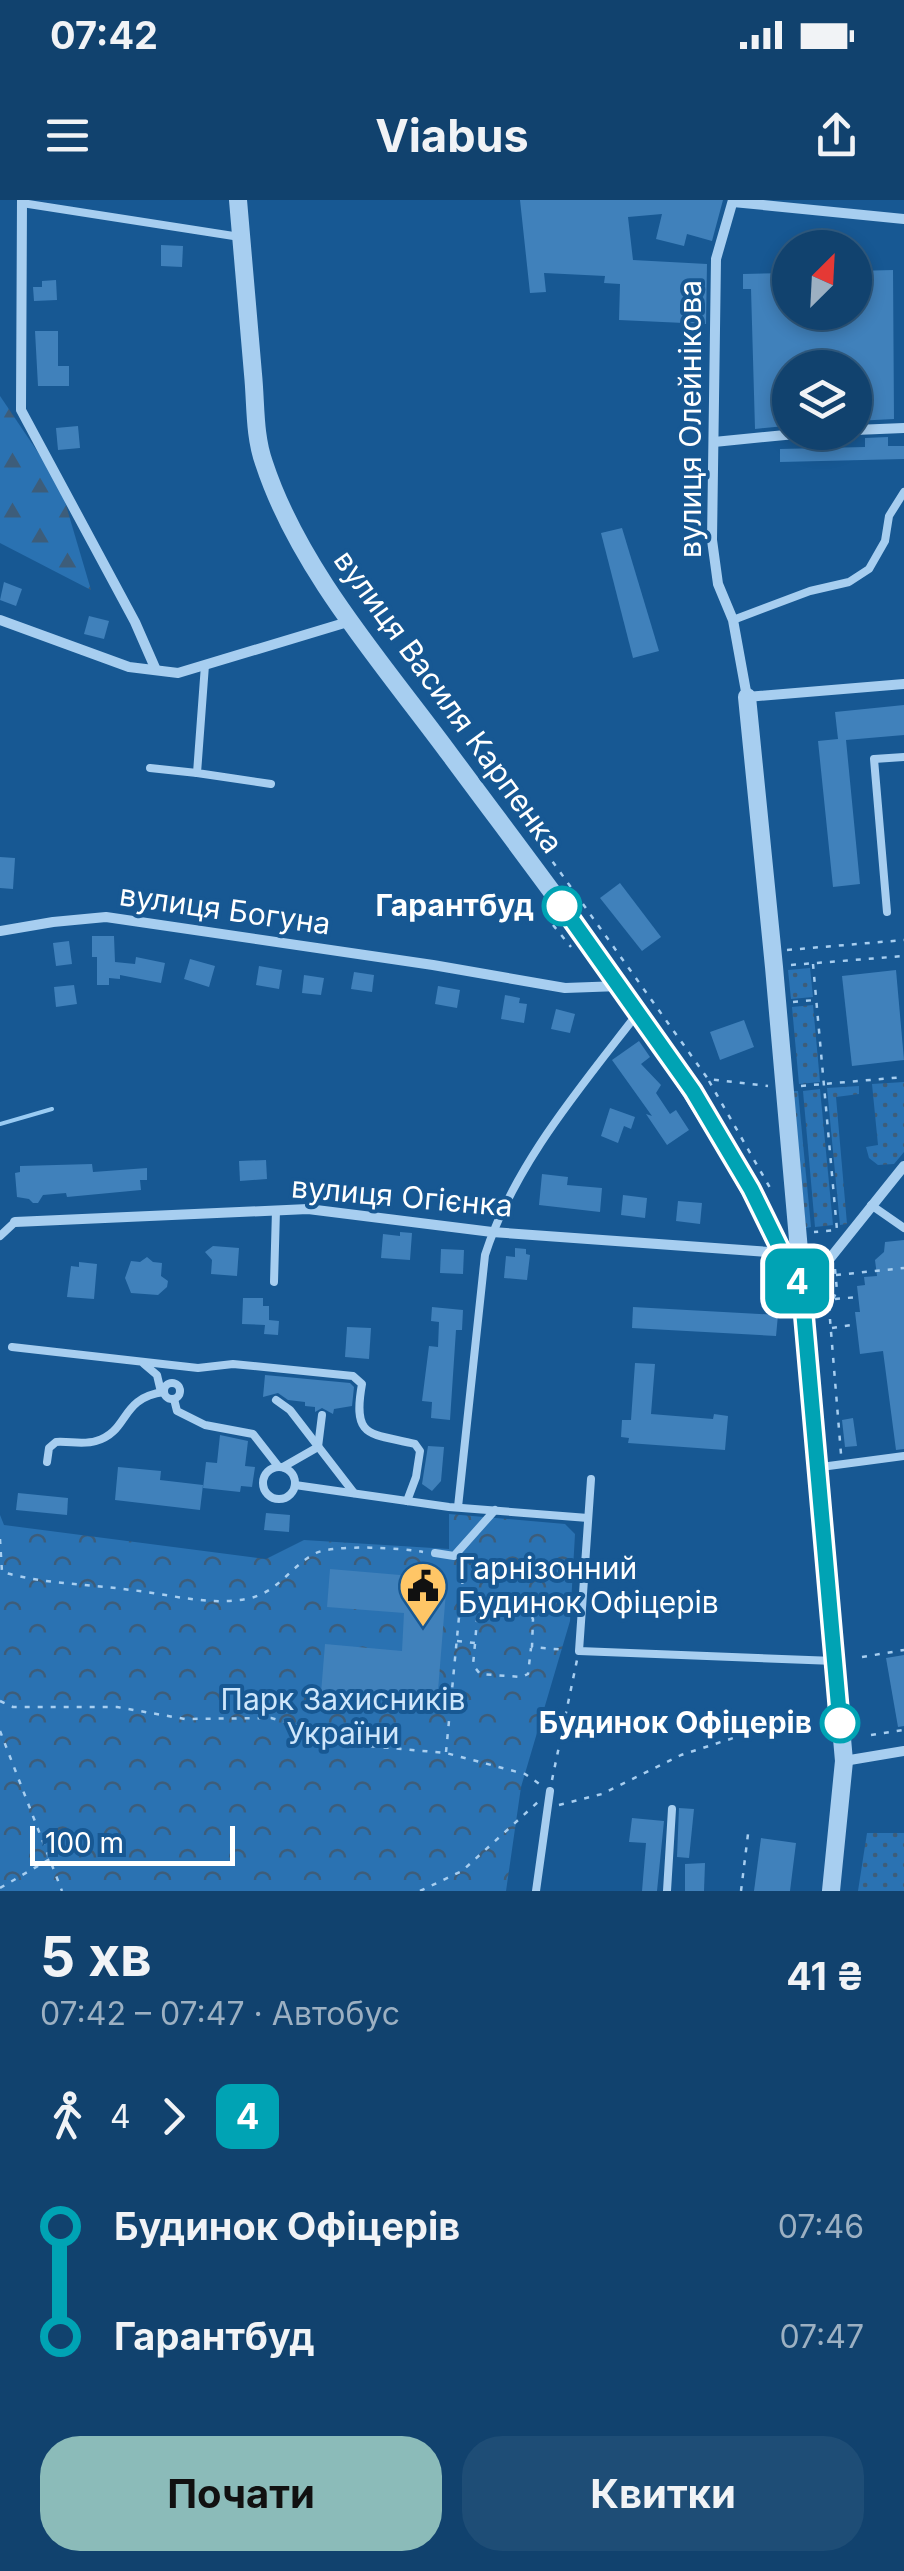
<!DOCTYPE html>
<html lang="uk">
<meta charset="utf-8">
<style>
:root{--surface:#11426e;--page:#1e4d76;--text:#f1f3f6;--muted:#9cb0c2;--line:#305b81;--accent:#8bbbb9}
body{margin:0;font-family:Inter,sans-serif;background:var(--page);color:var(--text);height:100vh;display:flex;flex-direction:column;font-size:38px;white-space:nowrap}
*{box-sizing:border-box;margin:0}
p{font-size:32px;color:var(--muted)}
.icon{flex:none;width:55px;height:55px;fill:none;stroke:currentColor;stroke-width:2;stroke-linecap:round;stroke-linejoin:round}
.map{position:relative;height:1691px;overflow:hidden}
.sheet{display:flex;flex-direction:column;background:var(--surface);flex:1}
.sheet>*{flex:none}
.badge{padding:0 20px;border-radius:15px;font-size:35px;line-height:65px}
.needle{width:65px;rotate:24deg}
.buttons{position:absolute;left:772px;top:30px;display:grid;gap:20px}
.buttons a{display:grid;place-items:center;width:100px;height:100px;border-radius:50%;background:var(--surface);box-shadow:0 5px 15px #0003,0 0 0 2px var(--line);font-size:50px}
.scale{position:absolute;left:30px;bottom:25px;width:205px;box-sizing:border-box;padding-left:10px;border:5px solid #fff;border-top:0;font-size:28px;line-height:35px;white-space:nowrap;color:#fff;-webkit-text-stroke:8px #175893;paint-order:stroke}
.map>.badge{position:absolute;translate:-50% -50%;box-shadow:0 0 0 5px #fff}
.legs{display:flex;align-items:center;gap:15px;height:110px;padding:0 40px;font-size:32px}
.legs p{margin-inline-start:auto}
.overview{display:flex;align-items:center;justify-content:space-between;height:170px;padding:0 40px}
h1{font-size:55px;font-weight:700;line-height:75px}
.cta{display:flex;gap:20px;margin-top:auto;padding:20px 40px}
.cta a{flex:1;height:115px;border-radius:40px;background:var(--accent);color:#111;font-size:40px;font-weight:700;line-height:115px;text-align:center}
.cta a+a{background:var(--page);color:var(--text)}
ul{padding:0 40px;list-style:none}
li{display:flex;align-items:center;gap:35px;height:110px;font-size:38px}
li i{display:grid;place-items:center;width:15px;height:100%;margin:0 12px;background:currentColor}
li i::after{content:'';width:25px;height:25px;margin:-12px;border:8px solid;border-radius:50%;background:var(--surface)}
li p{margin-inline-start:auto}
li:first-child i{background:linear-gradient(#0000 50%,currentColor 0)}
li:last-child i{background:linear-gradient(currentColor 50%,#0000 0)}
.status{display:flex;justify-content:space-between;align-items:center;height:70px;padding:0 50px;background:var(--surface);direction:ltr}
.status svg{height:28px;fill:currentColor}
header{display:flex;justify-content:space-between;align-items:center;height:130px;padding:0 40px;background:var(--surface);font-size:45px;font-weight:700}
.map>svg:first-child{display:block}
.grass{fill:url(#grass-dots)}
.forest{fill:url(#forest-firs)}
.park{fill:url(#park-crowns)}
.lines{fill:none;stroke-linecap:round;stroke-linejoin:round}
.stream{stroke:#99cbf3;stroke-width:4}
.building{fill:#4081bb}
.path{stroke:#a7cef0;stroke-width:2.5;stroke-dasharray:5 8;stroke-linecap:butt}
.service{stroke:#a7cef0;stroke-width:8}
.minor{stroke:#a7cef0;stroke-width:10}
.tertiary{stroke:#a7cef0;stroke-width:18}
.line-1-casing{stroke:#fff;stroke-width:22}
.line-1{stroke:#00a3b4;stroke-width:15}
.stop-1-dot{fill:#fff;stroke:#00a3b4;stroke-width:5}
.labels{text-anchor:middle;stroke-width:8;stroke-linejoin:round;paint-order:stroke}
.street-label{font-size:30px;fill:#fff;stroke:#175893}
.stop-label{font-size:30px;font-weight:bold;fill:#fff;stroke:#175893;text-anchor:end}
.poi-label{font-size:30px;fill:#fff;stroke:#175893;text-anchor:start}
.park-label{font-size:30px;fill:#cee6fb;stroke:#175893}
</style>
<div class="status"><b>07:42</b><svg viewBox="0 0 49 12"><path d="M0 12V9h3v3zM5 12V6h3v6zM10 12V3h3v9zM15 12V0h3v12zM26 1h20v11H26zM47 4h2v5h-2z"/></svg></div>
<header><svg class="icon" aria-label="menu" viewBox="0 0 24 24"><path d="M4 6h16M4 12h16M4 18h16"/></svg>Viabus<svg class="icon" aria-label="share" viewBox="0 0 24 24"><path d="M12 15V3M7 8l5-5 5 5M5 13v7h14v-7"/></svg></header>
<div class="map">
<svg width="904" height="1691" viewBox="0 0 904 1691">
<defs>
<pattern id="grass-dots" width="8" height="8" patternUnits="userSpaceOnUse" patternTransform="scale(2.5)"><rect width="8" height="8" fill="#2a72b2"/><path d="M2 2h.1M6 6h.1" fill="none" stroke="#3d5d7a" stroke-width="1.8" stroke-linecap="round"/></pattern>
<pattern id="forest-firs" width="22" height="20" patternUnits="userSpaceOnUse" patternTransform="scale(2.5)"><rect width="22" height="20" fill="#2a72b2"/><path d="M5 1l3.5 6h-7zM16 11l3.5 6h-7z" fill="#3d5d7a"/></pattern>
<pattern id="park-crowns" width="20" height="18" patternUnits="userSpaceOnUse" patternTransform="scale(2.5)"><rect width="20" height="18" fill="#2a72b2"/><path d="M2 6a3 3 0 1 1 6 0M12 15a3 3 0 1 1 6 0" fill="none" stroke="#3d5d7a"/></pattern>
</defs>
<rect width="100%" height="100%" fill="#175893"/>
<g class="grass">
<path d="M810,768l3,29 -22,2 -3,-29z"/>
<path d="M813,805l7,77 -21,2 -7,-77z"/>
<path d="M904,882v70l-10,12 -16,1 -9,-7 -3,-11 12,-2 -6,-61z"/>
<path d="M859,886v8l-23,3 11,127 -7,1 -13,-137z"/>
<path d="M820,889l13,136 -18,2 -12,-136z"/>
<path d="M793,891h5l13,136 -5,1z"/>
<path d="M867,1633h37v58h-46z"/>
</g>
<path class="forest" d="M0,196l60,89 31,105 -91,-47z"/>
<path class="park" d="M449,1314l116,10 10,10 -5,87 -49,166 -15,104h-506v-376l4,10 262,34 38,-19 145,9z"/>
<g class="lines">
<path class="stream" d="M0,924l52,-15"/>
</g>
<g class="building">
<path d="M520,0h203l-11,41 -25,-7 -3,12 -28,-7 6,-25 -34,3 5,43 74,4 -1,60 -87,-4 1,-36 -16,-1 1,-7 -61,-3 2,19 -16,1z"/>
<path d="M161,45l22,1 -1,21 -21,-1z"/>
<path d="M893,70l1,149 -39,2v-53h-72l2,58 -30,3 -4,-140h-8v-15l47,-1v15h-9l1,24h73v-41z"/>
<path d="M56,80l1,20 -23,1 -1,-14h9v-6z"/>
<path d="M35,131h23v35h11v20h-31z"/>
<path d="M78,226l2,22 -22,2 -2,-22z"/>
<path d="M888,237v9h16v13l-124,3v-13l85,-2v-9z"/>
<path d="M622,328l37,123 -26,7 -32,-125z"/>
<path d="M4,382l18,7 -6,17 -16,-6z"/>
<path d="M89,416l20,5 -5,18 -20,-5z"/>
<path d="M904,505v30l-58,5 14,144 -27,3 -15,-146 20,-2 -3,-27z"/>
<path d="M0,657l15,1 -2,31 -13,-1z"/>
<path d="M620,683l41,54 -19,14 -42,-53z"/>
<path d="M92,736h22l1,26 20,2 1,-7 29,6 -4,20 -41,-8v4l-11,-1v7h-12v-28h-5z"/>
<path d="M69,741l3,23 -16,2 -3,-23z"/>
<path d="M190,759l25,7 -6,21 -25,-8z"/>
<path d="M259,766l23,4 -3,19 -23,-4z"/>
<path d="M896,770l8,90 -52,6 -10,-90z"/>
<path d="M354,772l20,3 -2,17 -21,-3z"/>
<path d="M304,775l20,3 -3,17 -19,-2z"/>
<path d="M74,785l3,19 -21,3 -2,-20z"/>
<path d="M438,786l22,4 -3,18 -22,-4z"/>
<path d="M505,795l15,3 -1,5 8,1 -3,19 -23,-4z"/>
<path d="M556,809l19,5 -5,19 -19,-4z"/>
<path d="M744,820l10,27 -34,13 -10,-28z"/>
<path d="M639,841l11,16 -9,7 20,21 -5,8 14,21 6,-4 13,20 -22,15 -21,-31 6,2 -40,-56z"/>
<path d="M610,908l25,9 -4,12 -7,-3 -6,17 -17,-7z"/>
<path d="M266,960l1,19 -27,2 -1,-20z"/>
<path d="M92,964l1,8 54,-4v12h-7l1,10 -74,7 -1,-4 -23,2 -5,8h-5l-4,-4 -12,-2 -2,-24 5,-1v-6z"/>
<path d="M542,974l26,3 -1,8 35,3 -2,24 -61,-7z"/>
<path d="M623,995l24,3 -2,20 -24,-3z"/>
<path d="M678,1001l24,2 -2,21 -24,-3z"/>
<path d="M400,1032l12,1 -2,27 -29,-2 2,-24 17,2z"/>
<path d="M904,1040v209l-8,1 -13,-99 -23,3 -5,-42h5l-3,-26 8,-1 -1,-8 13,-1 -2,-16 9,-8 1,-10z"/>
<path d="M213,1046l26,2 -2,28 -26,-2 1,-14 -7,-8z"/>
<path d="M515,1048l11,1v5l4,1 -3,25 -23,-2 2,-22 9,1z"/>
<path d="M441,1049l23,1 -1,24 -23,-1z"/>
<path d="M147,1057l6,5 9,1 -1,13 7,5 -1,6 -9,8 -27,-2 -6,-15 6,-17 9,1z"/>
<path d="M79,1062l18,2 -3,35 -27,-2 4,-31 8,1z"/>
<path d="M243,1098h20v8h6v14l10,1 -1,14 -14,-1 1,-9 -23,-1z"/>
<path d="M432,1107l31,3 -1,20h-6l-6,90 -19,-2 1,-16 -10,-1 7,-55 9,1 1,-25 -8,-1z"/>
<path d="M633,1107l145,8 -2,21 -144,-8z"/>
<path d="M347,1127l24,1 -2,31 -24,-2z"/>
<path d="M635,1163l20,1 -4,50 62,5 1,-5 14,2 -3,34 -97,-7 1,-5 -8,-1 1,-17h9z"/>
<path d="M265,1175l85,8 4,4 -2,19 -18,3 -1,5 -11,-6 -7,4v-5l-10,-1v-4l-17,-2 -10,-7 -15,4z"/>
<path d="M853,1218l4,28 -12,1 -3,-27z"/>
<path d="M220,1235l28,6 -3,25 10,1 -3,20 -11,-1 -1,6 -37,-4 3,-26 11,1z"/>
<path d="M428,1246l16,1 -3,34 -9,10 -10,-7z"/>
<path d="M118,1267l43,4 -1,9 43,5 -3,25 -85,-10z"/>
<path d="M18,1293l50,5 -1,17 -51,-5z"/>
<path d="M266,1313l24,2 -1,17 -25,-2z"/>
<path d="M330,1369l117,10 -10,124 -116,-10 4,-49 77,7 2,-38 -77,-6z"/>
<path d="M904,1455v71l-6,1 -12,-69z"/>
<path d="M679,1608l15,1 -5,49 -12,-1z"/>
<path d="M632,1618l32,3 -7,70h-15l4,-48 -17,-1z"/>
<path d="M761,1638l35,5 -6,48h-36z"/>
<path d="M705,1663l-1,28h-19v-27z"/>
</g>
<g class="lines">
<g class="path">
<path d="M530,630l178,249 60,7"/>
<path d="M553,725l18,22"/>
<path d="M787,750l117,-10"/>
<path d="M813,764l24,266 -23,2"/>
<path d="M791,765l113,-9"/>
<path d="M793,802l22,-2"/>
<path d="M709,881l64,112"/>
<path d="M801,886l103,-9"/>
<path d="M835,1069l2,22 -8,16 12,147"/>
<path d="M836,1075l68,-7"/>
<path d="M835,1099l23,-2"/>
<path d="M832,1128l25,-4"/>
<path d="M0,1339l2,33c42,12 85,12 129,18 37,4 78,16 115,9 33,-6 44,-33 70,-46 19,-9 86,-5 107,-1"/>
<path d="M457,1441l18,2 2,-23 10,-11 42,3 4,7 -1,28 34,3"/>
<path d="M475,1444l-2,21 7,9 42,3 6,-3 3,-26"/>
<path d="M862,1457l42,-7"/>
<path d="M0,1501l13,6h104l68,12 86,-1 97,28 78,7 79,21 16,11"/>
<path d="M0,1531l62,160"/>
<path d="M871,1535l33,-5"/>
<path d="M446,1552l18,-187"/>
<path d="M552,1580l25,-120"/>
<path d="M559,1605l43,-11 79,-39 120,-39"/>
<path d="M0,1688l50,-29"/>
<path d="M420,1691l42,-20 76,-69"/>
<path d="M741,1691l7,-57"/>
</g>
<g class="service">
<path d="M22,3l218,34"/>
<path d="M733,420l77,-29 39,-9 20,-13 16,-28 4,-25 15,-24"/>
<path d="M205,465l-8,108 74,11"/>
<path d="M150,568l47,5"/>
<path d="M887,712l-13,-153 30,-2"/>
<path d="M871,1005l33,23"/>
<path d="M0,1036l15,-14"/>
<path d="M274,1082l2,-72"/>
<path d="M12,1147l186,21 35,-4 120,12 9,8c-10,55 8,49 53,60l5,7 -4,26 -9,24"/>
<path d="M144,1164l13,11 4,17"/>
<circle cx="172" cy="1191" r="8"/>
<path d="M174,1199l3,12 28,14 48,9 25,32"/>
<path d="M276,1200l14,10 64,83"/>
<path d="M47,1262l2,-14 7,-6c13,-1 28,3 40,-1 34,-10 23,-43 68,-49"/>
<circle cx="279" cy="1283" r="16"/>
<path d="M283,1267l35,-20 4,-32"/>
<path d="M821,1267l83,-11"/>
<path d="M591,1279l-12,172 256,10"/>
<path d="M295,1285l154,22 139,11"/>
<path d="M458,1307l27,-252c29,-90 95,-167 152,-241"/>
<path d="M435,1353l19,3 41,-46"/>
<path d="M536,1691l14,-100"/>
<path d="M667,1691l5,-82"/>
</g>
<g class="minor">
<path d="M22,0l-1,210 114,212 21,48"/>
<path d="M733,0l-17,59 -4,281 6,44 15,36 14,77 157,-13"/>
<path d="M733,2l171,17"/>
<path d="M855,230l49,-2"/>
<path d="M714,242l102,-10"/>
<path d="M0,420l129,47 49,6 173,-52"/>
<path d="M0,731l53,-9 53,-5 327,48 132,23 55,-2"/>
<path d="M15,1022l293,-13 184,23 291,21"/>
<path d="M803,1092l101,-126"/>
<path d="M844,1561l60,-10"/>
</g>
<g class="tertiary">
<path d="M238,0c5,58 10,116 15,174 3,30 1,61 11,89 35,107 121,203 187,293 128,173 261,341 351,537"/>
<path d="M747,497l27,270 70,794 -13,130"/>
</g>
</g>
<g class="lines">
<g class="line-1-casing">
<path id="line-1" d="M562,706l131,185 58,98 51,104 38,430"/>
</g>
<use href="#line-1" class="line-1"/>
</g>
<defs>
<g id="civic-pin" transform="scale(2.5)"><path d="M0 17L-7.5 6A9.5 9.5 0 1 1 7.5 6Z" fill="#ffc666" stroke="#175893"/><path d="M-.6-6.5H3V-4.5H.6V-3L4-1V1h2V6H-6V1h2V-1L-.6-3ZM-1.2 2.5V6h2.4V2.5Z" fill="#111"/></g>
</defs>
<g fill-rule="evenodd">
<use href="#civic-pin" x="423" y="1386"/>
</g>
<g class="stop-1-dot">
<circle cx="562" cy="706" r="18"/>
<circle cx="840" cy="1523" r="18"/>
</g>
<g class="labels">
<g class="street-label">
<text transform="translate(691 219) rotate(-90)" y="10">вулиця Олейнікова</text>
<text transform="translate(448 502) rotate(54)" y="10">вулиця Василя Карпенка</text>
<text transform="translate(225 710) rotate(8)" y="10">вулиця Богуна</text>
<text transform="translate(402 997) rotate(5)" y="10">вулиця Огієнка</text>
</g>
<g class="stop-label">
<text x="534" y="716">Гарантбуд</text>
<text x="812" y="1533">Будинок Офіцерів</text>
</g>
<g class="poi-label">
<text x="458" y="1379">Гарнізонний<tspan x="458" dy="34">Будинок Офіцерів</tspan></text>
</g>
<g class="park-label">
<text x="343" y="1510">Парк Захисників<tspan x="343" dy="34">України</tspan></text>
</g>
</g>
</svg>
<div class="buttons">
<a><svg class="needle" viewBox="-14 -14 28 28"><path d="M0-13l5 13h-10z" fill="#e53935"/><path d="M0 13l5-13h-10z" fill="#9cb0c2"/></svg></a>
<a><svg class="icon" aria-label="layers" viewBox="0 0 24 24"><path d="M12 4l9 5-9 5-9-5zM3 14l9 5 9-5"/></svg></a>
</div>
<div class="scale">100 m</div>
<b class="badge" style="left:797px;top:1081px;background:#00a3b4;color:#fff">4</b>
</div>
<section class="sheet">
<div class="overview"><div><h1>5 хв</h1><p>07:42 – 07:47 · Автобус</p></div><b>41 ₴</b></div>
<div class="legs"><svg class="icon" aria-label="walk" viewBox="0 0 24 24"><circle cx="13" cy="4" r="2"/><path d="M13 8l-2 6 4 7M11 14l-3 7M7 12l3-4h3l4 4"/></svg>4<svg class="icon" aria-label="forward" viewBox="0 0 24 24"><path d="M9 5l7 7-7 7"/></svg><b class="badge" style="background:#00a3b4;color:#fff">4</b></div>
<ul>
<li><i style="color:#00a3b4"></i><b>Будинок Офіцерів</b><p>07:46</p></li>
<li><i style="color:#00a3b4"></i><b>Гарантбуд</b><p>07:47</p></li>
</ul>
<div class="cta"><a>Почати</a><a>Квитки</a></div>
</section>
